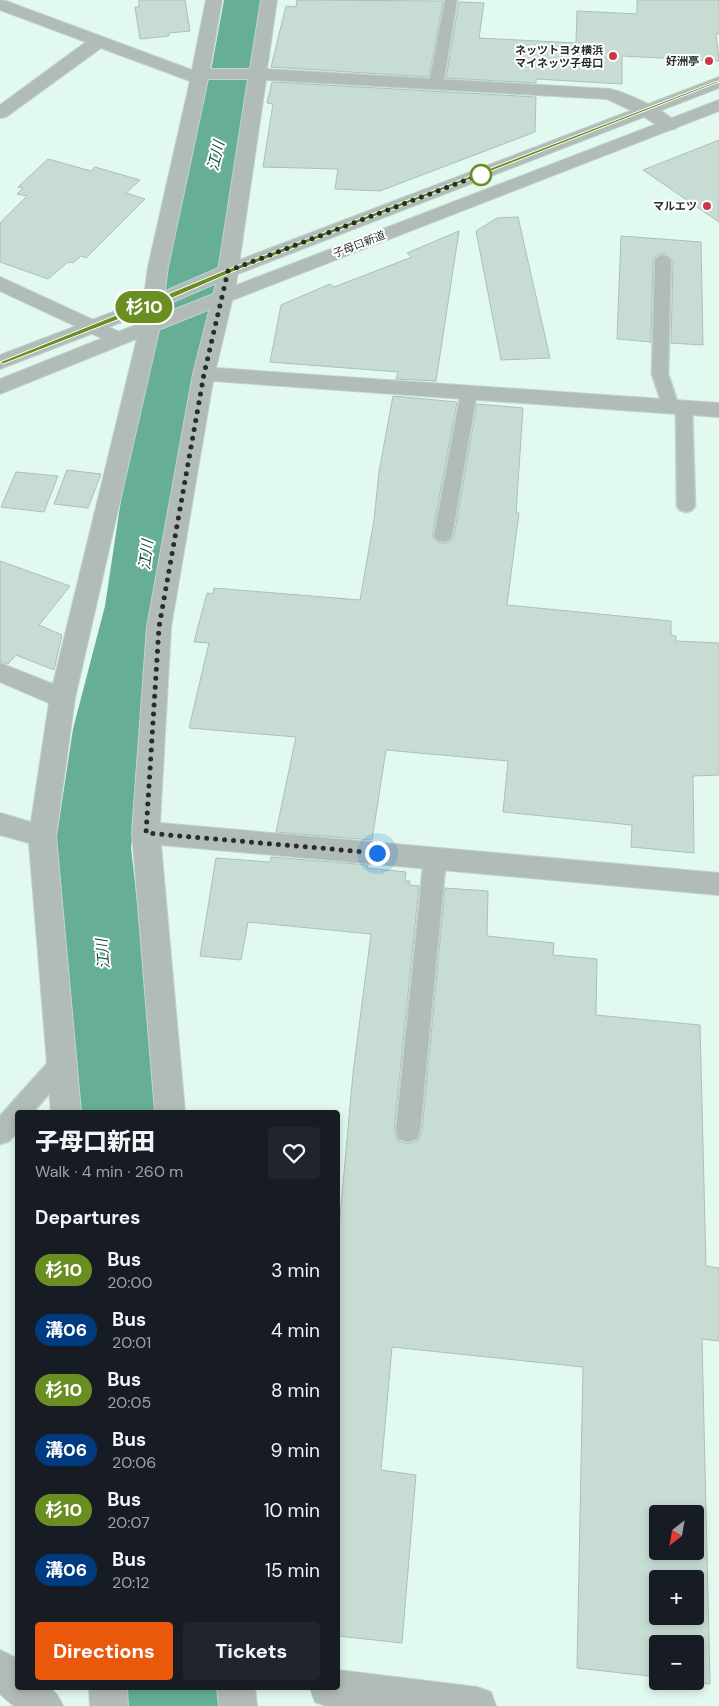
<!DOCTYPE html>
<meta charset="utf-8">
<style>
:root{--surface:#171b24;--page:#20242c;--text:#f1f3f6;--muted:#9ea1a6;--accent:#ea580c}
body{margin:0;font-family:"DM Sans","Noto Sans JP",sans-serif;background:var(--page);color:var(--text);height:100vh;display:flex;flex-direction:column;font-size:19px;white-space:nowrap}
*{box-sizing:border-box;margin:0}
p{font-size:16px;color:var(--muted)}
.icon{flex:none;width:28px;height:28px;fill:none;stroke:currentColor;stroke-width:2;stroke-linecap:round;stroke-linejoin:round}
.map{position:relative;flex:1;overflow:hidden}
.side{position:absolute;left:15px;top:1110px;width:325px;height:580px;display:flex;flex-direction:column;background:var(--surface);border-radius:5px;box-shadow:0 2px 8px #0003}
.side>*{flex:none}
.badge{padding:0 10px;border-radius:16px;font-size:18px;line-height:32px}
.needle{width:32px;rotate:211deg}
.tools{position:absolute;left:649px;top:1505px;display:grid;gap:10px}
.tools a{display:grid;place-items:center;width:55px;height:55px;border-radius:5px;background:var(--surface);box-shadow:0 2px 8px #0003;font-size:25px}
.you{position:absolute;width:25px;height:25px;margin:-12px;border:4px solid #fff;border-radius:50%;background:#1a73e8;box-shadow:0 0 0 8px #1a73e833}
.map>.badge{position:absolute;translate:-50% -50%;box-shadow:0 0 0 2px #fff}
h2{padding:0 20px;font-size:19px;line-height:45px}
.round{display:grid;place-items:center;flex:none;width:52px;height:52px;border-radius:5px;background:var(--page)}
.overview{display:flex;align-items:center;justify-content:space-between;height:85px;padding:0 20px}
h1{font-size:24px;font-weight:800;line-height:38px}
.cta{display:flex;gap:10px;margin-top:auto;padding:10px 20px}
.cta a{flex:1;height:58px;border-radius:5px;background:var(--accent);color:#fff;font-size:20px;font-weight:800;line-height:58px;text-align:center}
.cta a+a{background:var(--page);color:var(--text)}
ul{padding:0;list-style:none}
li{display:flex;align-items:center;gap:15px;height:60px;padding:0 20px}
li div{flex:1}
li b{display:block;font-size:19px}
li em{font-style:normal}
li .badge{min-width:55px;font-weight:700;text-align:center}
.map>svg:first-child{display:block}
.green{fill:#a9e9d1}
.lines{fill:none;stroke-linecap:round;stroke-linejoin:round}
.river{fill:#66ae94;fill-rule:evenodd}
.building{fill:#c7ddd4;stroke:#abc0b8;fill-rule:evenodd}
.service-casing{stroke:#c0d4cc;stroke-width:3}
.minor-casing{stroke:#c0d4cc;stroke-width:2}
.tertiary-casing{stroke:#c0d4cc;stroke-width:2}
.service{fill:#b1bbb7;fill-rule:evenodd}
.minor{fill:#b1bbb7;fill-rule:evenodd}
.tertiary{fill:#b1bbb7;fill-rule:evenodd}
.line{fill:#6b8e23;stroke:#fff}
.walk{stroke:#252e2a;stroke-width:5;stroke-dasharray:0 9}
.poi-dot{fill:#c93849;stroke:#fff;stroke-width:2}
.stop-dot{fill:#fff;stroke:#6b8e23;stroke-width:2.5}
.labels{text-anchor:middle;stroke-width:4;stroke-linejoin:round;paint-order:stroke}
.far-poi-label{font-size:11px;font-weight:bold;fill:#252e2a;stroke:#fff;text-anchor:end}
.far-street-label{font-size:11px;fill:#252e2a;stroke:#fff}
.water-label{font-size:15px;font-style:italic;fill:#134f3d;stroke:#fff}
</style>
<div class="map">
<svg width="719" height="1706" viewBox="0 0 719 1706">
<rect width="100%" height="100%" fill="#e2f9ef"/>
<path class="green" d="M139,1688h76l2,18h-77z"/>
<g class="lines">
<g class="river">
<path d="M224,0h46l-11,71 -16,63 -21,114 -29,172 -20,186 -28,123 -14,119 30,264h-86l-20,-264 18,-119 32,-123 28,-186 35,-172 25,-114 18,-63z"/>
<path d="M111,1688h106l3,18h-108z"/>
</g>
</g>
<g class="building">
<path d="M139,0h46l5,31 -21,2v3l-29,3 -5,-32h4z"/>
<path d="M297,0l146,1 -14,76 -158,-10 15,-61 10,1z"/>
<path d="M637,0h82v34h-3l3,27 -97,-5v28l-86,-5v4l-90,-5 13,-76 25,1 -5,35 97,5 1,-32 60,3z"/>
<path d="M272,82l264,15 -1,35 -155,59 -45,-2 3,-20 -75,-2 10,-63 -6,-1z"/>
<path d="M719,140v82l-76,-52z"/>
<path d="M48,159l43,12 4,-4 45,13 -14,13 19,6 -59,59 -5,-2 -8,7 -5,-1 -20,17 -48,-17v-39l27,-27 -10,-2 6,-6 -5,-1z"/>
<path d="M518,217l32,141 -49,2 -25,-129 21,-13z"/>
<path d="M459,231l-23,150 -40,-2 2,-7 -128,-10 11,-57 49,-21 4,3 78,-30 -5,-4z"/>
<path d="M621,236l80,6 2,103 -32,-2 2,-83 -9,-7 -7,2 -4,5 -2,82 -34,-3z"/>
<path d="M393,396l64,6 -25,134 4,5 6,3 8,-2 4,-6 23,-132 46,4 -7,105h3l-12,92 164,16v14l5,1v5l43,2v132l-26,1 1,77 -63,-6 1,-22 -129,-13 5,-51 -122,-11 -14,90 -96,-8 20,-95 -107,-9 20,-85 -15,-1 13,-49 6,1 1,-6 146,12 14,-80 5,-48z"/>
<path d="M67,470l34,4 -13,34 -34,-4z"/>
<path d="M16,472l42,4 -14,36 -43,-5z"/>
<path d="M0,561l70,25 -31,39 23,10 -8,35 -38,-15 -8,9 -8,-3z"/>
<path d="M271,857l97,8 -1,3 39,4 -1,9h5l-1,4 10,1 -25,245 4,10 9,3 11,-3 4,-10 23,-243 43,3 -1,45 67,7 -1,12 44,4 -1,56 104,10 6,241 13,2v73l-17,-2 8,345 -20,-3h5v-37h-37v33l-81,-9 6,-301 -191,-20 -11,123 35,5 -14,168 -64,-7v-408h1l14,-155 18,-139 -123,-12 -7,38 -41,-4 16,-98 54,4zM658,1514h37v37h-37zM658,1579h37v37h-37z"/>
</g>
<g class="lines">
<g class="service-casing">
<g id="service">
<path d="M445,0h12l-14,84 -7,4 -7,-4z"/>
<path d="M663,255l5,2 3,3 -3,114 10,30 6,-1 6,1 2,4 3,98 -3,4 -6,2 -6,-2 -3,-4 -1,-95h-11l-2,-4 -11,-33 3,-114 3,-3z"/>
<path d="M469,387l6,1 2,4 -25,144 -3,4 -6,2 -6,-2 -3,-4 27,-144 2,-4z"/>
<path d="M435,849l8,3 3,6 -26,273 -3,8 -9,3 -9,-3 -3,-8 28,-273 3,-6z"/>
<path d="M62,1053l8,3 4,7 -4,7 -37,42h-15v19l-9,10 -9,3v-28l54,-60z"/>
</g>
</g>
<g class="minor-casing">
<g id="minor">
<path d="M0,0l6,1 186,69 14,-70h16l-12,69h40l11,-69h16l-10,69 343,20c17,4 58,22 68,36l-3,4 -6,1 -6,-1 -22,-14 -34,-16 -341,-19 -30,204 -20,84 503,35v14l-506,-36 -42,246 -11,196 559,50v22l-558,-50 24,267h-30l-23,-279 15,-206 46,-253 23,-90 32,-205h-40l-40,188 -8,59 -85,372 -19,138 25,276h-30l-22,-269 -29,-8v-22l31,9 18,-119 -49,-21v-19l53,21 87,-358 8,-59 42,-186 -89,-33 -95,69 -6,1v-13l86,-63 -86,-32z"/>
<path d="M0,277l126,58 3,4 -3,4 -7,2 -7,-2 -112,-52z"/>
<path d="M0,1650l18,9v29c25,0 34,-8 45,18h-49l-14,-12z"/>
<path d="M338,1670l139,17 14,5 5,14h-170l-11,-4 -5,-14h28z"/>
<path d="M89,1688h38l1,18h-38z"/>
<path d="M217,1688h38l2,18h-38z"/>
</g>
</g>
<g class="tertiary-casing">
<g id="tertiary">
<path d="M719,77v11l-484,187 -74,32 -161,62v-14l147,-56 74,-32z"/>
<path d="M719,100v11l-489,190 -230,93v-15l216,-86z"/>
</g>
</g>
<use href="#service" class="service"/>
<use href="#minor" class="minor"/>
<use href="#tertiary" class="tertiary"/>
</g>
<path class="line" d="M717,81l2,1 -489,191 -74,32 -153,59 -3,-2 151,-61 75,-31z"/>
<g class="lines">
<path class="walk" d="M377,853l-231,-20 13,-206 45,-253 24,-103 259,-99 -6,3"/>
</g>
<g class="poi-dot">
<circle cx="613" cy="56" r="5"/>
<circle cx="709" cy="61" r="5"/>
<circle cx="707" cy="206" r="5"/>
</g>
<circle class="stop-dot" cx="481" cy="175" r="10"/>
<g class="labels">
<g class="far-poi-label">
<text x="603" y="54">ネッツトヨタ横浜<tspan x="603" dy="13">マイネッツ子母口</tspan></text>
<text x="699" y="65">好洲亭</text>
<text x="697" y="210">マルエツ</text>
</g>
<g class="far-street-label">
<text transform="translate(359 244) rotate(-21)" y="4">子母口新道</text>
</g>
<g class="water-label">
<text transform="translate(216 156) rotate(-77)" y="5">江川</text>
<text transform="translate(146 555) rotate(-83)" y="5">江川</text>
<text transform="translate(103 954) rotate(-95)" y="5">江川</text>
</g>
</g>
</svg>
<div class="tools">
<a><svg class="needle" viewBox="-14 -14 28 28"><path d="M0-13l5 13h-10z" fill="#e53935"/><path d="M0 13l5-13h-10z" fill="#9ea1a6"/></svg></a>
<a>+</a>
<a>−</a>
</div>
<div class="you" style="left:377px;top:853px"></div>
<b class="badge" style="left:144px;top:307px;background:#6b8e23;color:#fff">杉10</b>
<section class="side">
<div class="overview"><div><h1>子母口新田</h1><p>Walk · 4 min · 260 m</p></div><a class="round"><svg class="icon" aria-label="heart" viewBox="0 0 24 24"><path d="M12 20l-8-8c-3-5 5-10 8-4 3-6 11-1 8 4z"/></svg></a></div>
<h2>Departures</h2>
<ul>
<li><span class="badge" style="background:#6b8e23;color:#fff">杉10</span><div><b>Bus</b><p>20:00</p></div><em>3 min</em></li>
<li><span class="badge" style="background:#003b80;color:#fff">溝06</span><div><b>Bus</b><p>20:01</p></div><em>4 min</em></li>
<li><span class="badge" style="background:#6b8e23;color:#fff">杉10</span><div><b>Bus</b><p>20:05</p></div><em>8 min</em></li>
<li><span class="badge" style="background:#003b80;color:#fff">溝06</span><div><b>Bus</b><p>20:06</p></div><em>9 min</em></li>
<li><span class="badge" style="background:#6b8e23;color:#fff">杉10</span><div><b>Bus</b><p>20:07</p></div><em>10 min</em></li>
<li><span class="badge" style="background:#003b80;color:#fff">溝06</span><div><b>Bus</b><p>20:12</p></div><em>15 min</em></li>
</ul>
<div class="cta"><a>Directions</a><a>Tickets</a></div>
</section>
</div>
